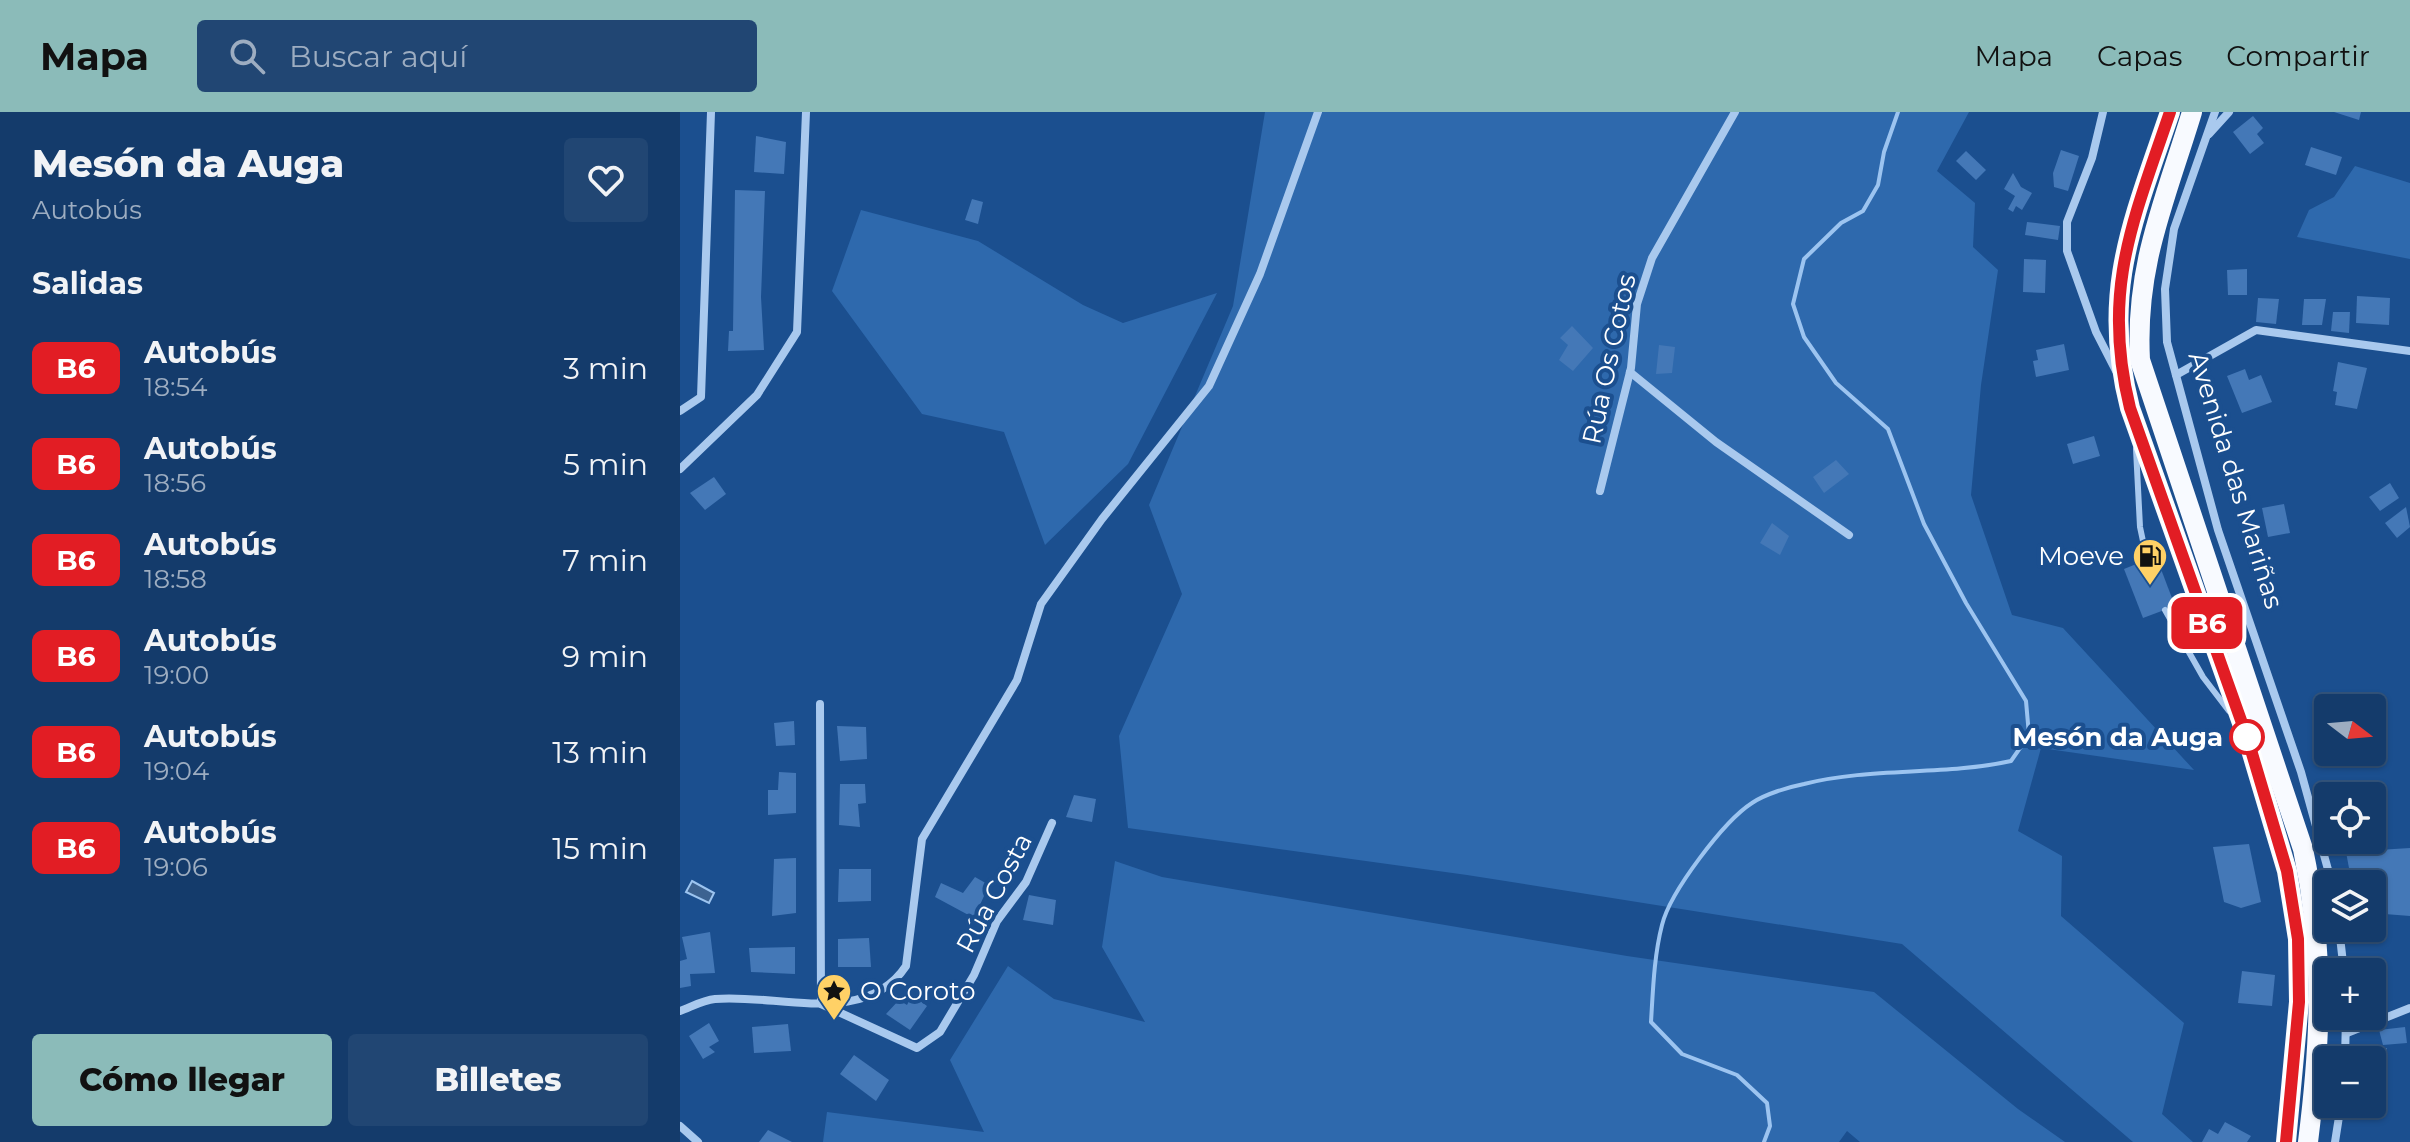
<!DOCTYPE html>
<html lang="es">
<meta charset="utf-8">
<style>
:root{--surface:#143b6b;--page:#214673;--text:#f1f3f6;--muted:#9dadc1;--line:#33557e;--accent:#8bbbb9}
body{margin:0;font-family:Montserrat,sans-serif;background:var(--page);color:var(--text);height:100vh;display:flex;flex-direction:column;font-size:30px;white-space:nowrap}
*{box-sizing:border-box;margin:0}
p{font-size:26px;color:var(--muted)}
.icon{flex:none;width:44px;height:44px;fill:none;stroke:currentColor;stroke-width:2;stroke-linecap:round;stroke-linejoin:round}
.map{position:relative;flex:1;overflow:hidden}
.details{display:flex;flex-direction:column;background:var(--surface);width:680px}
.details>*{flex:none}
.badge{padding:0 16px;border-radius:12px;font-size:28px;line-height:52px}
.needle{width:52px;rotate:106deg}
.tools{position:absolute;left:1634px;top:582px;display:grid;gap:16px}
.tools a{display:grid;place-items:center;width:72px;height:72px;border-radius:8px;background:var(--surface);box-shadow:0 2px 6px #0004,0 0 0 2px var(--line);font-size:40px}
.map>.badge{position:absolute;translate:-50% -50%;box-shadow:0 0 0 4px #fff}
h2{padding:0 32px;font-size:30px;line-height:72px}
.round{display:grid;place-items:center;flex:none;width:84px;height:84px;border-radius:8px;background:var(--page)}
.summary{display:flex;align-items:center;justify-content:space-between;height:136px;padding:0 32px}
h1{font-size:38px;font-weight:800;line-height:60px}
.primary-button{display:flex;gap:16px;margin-top:auto;padding:16px 32px}
.primary-button a{flex:1;height:92px;border-radius:8px;background:var(--accent);color:#111;font-size:32px;font-weight:800;line-height:92px;text-align:center}
.primary-button a+a{background:var(--page);color:var(--text)}
ul{padding:0;list-style:none}
li{display:flex;align-items:center;gap:24px;height:96px;padding:0 32px}
li div{flex:1}
li b{display:block;font-size:30px}
li em{font-style:normal}
li .badge{min-width:88px;font-weight:700;text-align:center}
header{display:flex;align-items:center;gap:48px;box-sizing:border-box;height:112px;padding:0 40px;background:var(--accent);color:#111}
header strong{font-size:38px}
nav{display:flex;gap:44px;margin-inline-start:auto;font-size:28px}
.search{width:560px;height:72px;background:var(--page);display:flex;align-items:center;gap:20px;box-sizing:border-box;padding:0 28px;border-radius:8px;color:var(--muted);font-size:30px}
main{display:flex;flex:1;min-height:0}
.map>svg:first-child{display:block}
.green{fill:#2e69ad}
.water{fill:#3c6290;stroke:#9cc4f0;stroke-width:2}
.lines{fill:none;stroke-linecap:round;stroke-linejoin:round}
.stream{stroke:#9cc4f0;stroke-width:4}
.building{fill:#4478b7}
.service{stroke:#a9c9ee;stroke-width:6}
.minor{stroke:#a9c9ee;stroke-width:8}
.trunk{stroke:#f8faff;stroke-width:20}
.line-casing{stroke:#fff;stroke-width:18}
.line{stroke:#e21d24;stroke-width:12}
.stop-dot{fill:#fff;stroke:#e21d24;stroke-width:4}
.labels{text-anchor:middle;stroke-width:8;stroke-linejoin:round;paint-order:stroke}
.street-label{font-size:26px;fill:#fff;stroke:#1b4f8f}
.poi-label{font-size:26px;fill:#fff;stroke:#1b4f8f;text-anchor:end}
.stop-label{font-size:26px;font-weight:bold;fill:#fff;stroke:#1b4f8f;text-anchor:end}
</style>
<header>
<strong>Mapa</strong>
<div class="search"><svg class="icon" aria-label="search" viewBox="0 0 24 24"><circle cx="10" cy="10" r="6"/><path d="M15 15l6 6"/></svg>Buscar aquí</div>
<nav><a>Mapa</a><a>Capas</a><a>Compartir</a></nav>
</header>
<main>
<section class="details">
<div class="summary"><div><h1>Mesón da Auga</h1><p>Autobús</p></div><a class="round"><svg class="icon" aria-label="heart" viewBox="0 0 24 24"><path d="M12 20l-8-8c-3-5 5-10 8-4 3-6 11-1 8 4z"/></svg></a></div>
<h2>Salidas</h2>
<ul>
<li><span class="badge" style="background:#e21d24;color:#fff">B6</span><div><b>Autobús</b><p>18:54</p></div><em>3 min</em></li>
<li><span class="badge" style="background:#e21d24;color:#fff">B6</span><div><b>Autobús</b><p>18:56</p></div><em>5 min</em></li>
<li><span class="badge" style="background:#e21d24;color:#fff">B6</span><div><b>Autobús</b><p>18:58</p></div><em>7 min</em></li>
<li><span class="badge" style="background:#e21d24;color:#fff">B6</span><div><b>Autobús</b><p>19:00</p></div><em>9 min</em></li>
<li><span class="badge" style="background:#e21d24;color:#fff">B6</span><div><b>Autobús</b><p>19:04</p></div><em>13 min</em></li>
<li><span class="badge" style="background:#e21d24;color:#fff">B6</span><div><b>Autobús</b><p>19:06</p></div><em>15 min</em></li>
</ul>
<div class="primary-button"><a>Cómo llegar</a><a>Billetes</a></div>
</section>
<div class="map">
<svg width="1730" height="1030" viewBox="0 0 1730 1030">
<rect width="100%" height="100%" fill="#1b4f8f"/>
<g class="green">
<path d="M585,0h704l-32,59 38,32 -2,44 25,23 -17,115 -10,110 41,120 51,13 131,142 -153,-22 -23,83 44,25 -1,60 123,107 -22,91 31,28h-60l-231,-198 -435,-69 -339,-47 -9,-92 63,-142 -33,-89 84,-199z"/>
<path d="M1675,54l55,17v76l-113,-22 12,-27 25,-13z"/>
<path d="M181,98l117,31 105,64 40,18 94,-30 -89,171 -83,81 -41,-113 -82,-18 -90,-123z"/>
<path d="M435,749l47,16 465,79 247,36 144,117 47,33h-205l-13,-11 -8,11h-1016l4,-30 157,20 -34,-72 58,-94 46,33 91,23 -43,-75z"/>
</g>
<path class="water" d="M12,769l22,12 -5,10 -23,-11z"/>
<g class="lines">
<path class="stream" d="M1084,1030l6,-16 -3,-23 -30,-28 -55,-21 -31,-32c2,-32 3,-66 11,-97 8,-33 62,-104 90,-122 13,-9 37,-16 52,-19 67,-17 139,-8 207,-23l18,-26 -3,-34 -60,-98 -42,-79 -36,-95 -52,-46 -32,-46 -11,-33 11,-45 37,-36 22,-12 15,-26 6,-33 14,-40"/>
</g>
<g class="building">
<path d="M1654,0h27l-2,8z"/>
<path d="M1573,4l10,12 -6,6 7,9 -14,11 -17,-22z"/>
<path d="M76,24l30,6 -2,32 -30,-2z"/>
<path d="M1631,35l31,10 -6,18 -31,-10z"/>
<path d="M1381,38l18,6 -11,35 -14,-4 -1,-14z"/>
<path d="M1286,39l20,19 -10,10 -20,-19z"/>
<path d="M1333,61l8,14 11,6 -10,17 -6,-4 -3,6 -5,-3 7,-13 -11,-7z"/>
<path d="M55,78l30,1 -4,106 3,53 -36,1 1,-20h4z"/>
<path d="M292,87l11,3 -5,22 -13,-4z"/>
<path d="M1347,110l33,4 -2,14 -33,-5z"/>
<path d="M1344,147l22,1 -1,33 -22,-1z"/>
<path d="M1567,157v26h-19l-1,-25z"/>
<path d="M1677,184l33,2 -1,27 -33,-2z"/>
<path d="M1578,186l21,1 -3,25 -20,-2z"/>
<path d="M1624,187h22l-4,26h-20z"/>
<path d="M1653,200h17l-1,21 -18,-2z"/>
<path d="M892,214l21,22 -20,23 -14,-11 9,-15 -8,-7z"/>
<path d="M1384,232l5,26 -33,7 -3,-16 5,-1 -2,-10z"/>
<path d="M979,233l16,2 -3,26 -16,1z"/>
<path d="M1658,250l29,6 -10,41 -22,-4 2,-13 -4,-1z"/>
<path d="M1565,257l4,11 12,-5 11,27 -30,11 -15,-37z"/>
<path d="M1414,324l6,20 -27,8 -6,-20z"/>
<path d="M1156,348l13,14 -25,19 -11,-16z"/>
<path d="M34,365l12,17 -21,16 -15,-17z"/>
<path d="M1710,371l9,15 -19,13 -11,-14z"/>
<path d="M1604,392l6,29 -22,4 -6,-29z"/>
<path d="M1726,395l4,20 -13,11 -12,-15z"/>
<path d="M1092,411l17,13 -9,19 -20,-12z"/>
<path d="M1476,444l19,50 -32,12 -19,-49z"/>
<path d="M1673,589l2,7h-23v-1z"/>
<path d="M114,609l1,24 -19,1 -2,-23z"/>
<path d="M157,614l29,1 1,32 -27,2z"/>
<path d="M99,660l17,1v40l-28,2v-25h10z"/>
<path d="M160,672h25l1,19 -8,1 2,23 -21,-2z"/>
<path d="M394,683l22,4 -4,23 -26,-5z"/>
<path d="M1569,732l12,58 -20,6 -17,-6 -11,-55z"/>
<path d="M1730,736v68l-38,-3v-29h-20l-6,-32z"/>
<path d="M116,746v55l-24,3 2,-57z"/>
<path d="M159,757h32v32l-33,1z"/>
<path d="M295,765l14,8 -15,33 -39,-21 6,-14 22,10z"/>
<path d="M349,783l27,5 -3,25 -30,-5z"/>
<path d="M30,820l5,41 -25,1 1,12 -11,2v-27l7,-2 -5,-22z"/>
<path d="M189,826l2,29h-33v-28z"/>
<path d="M115,835v27l-44,-2 -2,-24z"/>
<path d="M1562,859l33,4 -3,31 -34,-3z"/>
<path d="M232,883l15,11 -17,24 -24,-16 13,-14 8,5z"/>
<path d="M29,911l10,18 -10,6 6,5 -12,7 -14,-23z"/>
<path d="M108,912l3,27 -37,2 -2,-26z"/>
<path d="M1725,915l2,16 -24,2 -4,-15z"/>
<path d="M1678,936h29v14l-10,1 1,14h-6v-17h-14z"/>
<path d="M174,943l35,25 -13,21 -36,-27z"/>
<path d="M1545,1010l26,14 -4,6h-45l7,-13 9,5z"/>
<path d="M88,1018l24,12h-33z"/>
</g>
<g class="lines">
<g class="service">
<path d="M1456,337l4,78 7,33"/>
<path d="M1485,498l38,67 26,34"/>
</g>
<g class="minor">
<path d="M1423,0l-11,46 -25,64v29l29,81 20,39"/>
<path d="M1535,0l-41,117 -9,60 2,53 51,188 83,242 31,112"/>
<path d="M1529,22l20,-22"/>
<path d="M950,260l86,70 133,93"/>
<path d="M1496,263l80,-45 154,21"/>
<path d="M0,299l21,-14 10,-285"/>
<path d="M0,357l77,-74 40,-63 9,-220"/>
<path d="M920,379l31,-123 6,-64 15,-46 83,-146"/>
<path d="M140,592l1,300 96,44 23,-16 34,-57 23,-54 29,-39 26,-59"/>
<path d="M1659,816l5,44"/>
<path d="M0,899c11,-4 23,-11 35,-12 60,-6 150,29 191,-33l16,-127 95,-159 24,-76 61,-85 107,-133 51,-112 58,-162"/>
<path d="M1667,921l63,-25"/>
<path d="M1665,948l1,-44"/>
<path d="M0,1014l18,16"/>
<path d="M1655,1030l6,-38"/>
</g>
<g class="trunk">
<path d="M1490,0c-37,109 -70,180 -40,296l118,332 39,131 11,68 1,63 -13,140"/>
<path d="M1512,0c-27,89 -57,153 -52,248l163,489c22,104 18,189 5,293"/>
</g>
</g>
<g class="lines">
<g class="line-casing">
<path id="line" d="M1490,0c-37,109 -69,179 -40,296l118,332 39,131 11,68 1,63 -13,140"/>
</g>
<use href="#line" class="line"/>
</g>
<defs>
<g id="fuel-pin" transform="scale(1.8)"><path d="M0 17L-7.5 6A9.5 9.5 0 1 1 7.5 6Z" fill="#ffd166" stroke="#1b4f8f"/><path d="M-5.5-6h7V0h2V4h1.3V-2.5L3-4.5l.8-.8L6-3V5H2.5V1h-1V6h-7ZM-4.2-4.7v3.2H.2V-4.7Z" fill="#111"/></g>
<g id="sight-pin" transform="scale(1.8)"><path d="M0 17L-7.5 6A9.5 9.5 0 1 1 7.5 6Z" fill="#ffd166" stroke="#1b4f8f"/><path d="M0-6L1.8-2.2L6-1.7L2.9 1.2L3.7 5.4L0 3.3L-3.7 5.4L-2.9 1.2L-6-1.7L-1.8-2.2Z" fill="#111"/></g>
</defs>
<g fill-rule="evenodd">
<use href="#fuel-pin" x="1470" y="444"/>
<use href="#sight-pin" x="154" y="879"/>
</g>
<circle class="stop-dot" cx="1567" cy="625" r="16"/>
<g class="labels">
<g class="street-label">
<text transform="translate(929 247) rotate(-78)" y="9">Rúa Os Cotos</text>
<text transform="translate(1556 368) rotate(73)" y="9">Avenida das Mariñas</text>
<text transform="translate(314 781) rotate(-62)" y="9">Rúa Costa</text>
</g>
<g class="poi-label">
<text x="1444" y="453">Moeve</text>
<text x="180" y="888" text-anchor="start">O Coroto</text>
</g>
<g class="stop-label">
<text x="1543" y="634">Mesón da Auga</text>
</g>
</g>
</svg>
<div class="tools">
<a><svg class="needle" viewBox="-14 -14 28 28"><path d="M0-13l5 13h-10z" fill="#e53935"/><path d="M0 13l5-13h-10z" fill="#9dadc1"/></svg></a>
<a><svg class="icon" aria-label="locate" viewBox="0 0 24 24"><circle cx="12" cy="12" r="6"/><path d="M12 2v4M12 18v4M2 12h4M18 12h4"/></svg></a>
<a><svg class="icon" aria-label="layers" viewBox="0 0 24 24"><path d="M12 4l9 5-9 5-9-5zM3 14l9 5 9-5"/></svg></a>
<a>+</a>
<a>−</a>
</div>
<b class="badge" style="left:1527px;top:511px;background:#e21d24;color:#fff">B6</b>
</div>
</main>
